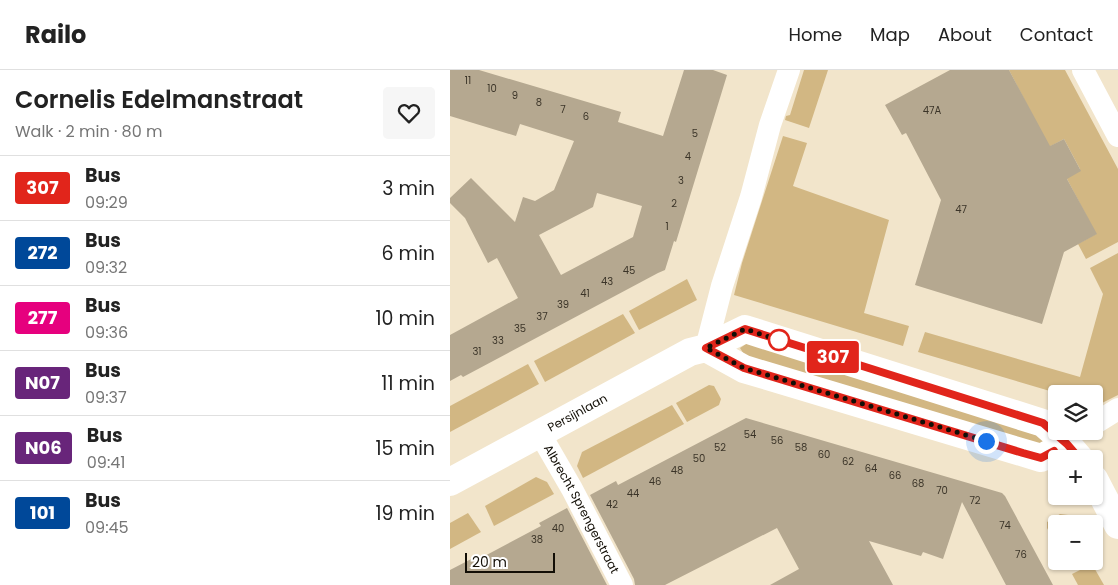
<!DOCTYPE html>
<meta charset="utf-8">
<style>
:root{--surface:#fff;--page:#f6f6f6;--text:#222;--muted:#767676;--line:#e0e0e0}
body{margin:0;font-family:Poppins,sans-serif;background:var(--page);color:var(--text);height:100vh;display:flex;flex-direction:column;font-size:19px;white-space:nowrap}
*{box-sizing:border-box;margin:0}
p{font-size:16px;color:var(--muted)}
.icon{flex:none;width:28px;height:28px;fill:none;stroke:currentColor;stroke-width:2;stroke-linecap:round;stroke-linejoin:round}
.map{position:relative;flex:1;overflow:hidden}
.details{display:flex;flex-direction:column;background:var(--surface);width:450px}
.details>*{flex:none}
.badge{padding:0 10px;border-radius:4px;font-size:18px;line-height:32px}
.buttons{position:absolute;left:598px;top:315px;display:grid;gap:10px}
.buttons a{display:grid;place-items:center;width:55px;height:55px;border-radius:5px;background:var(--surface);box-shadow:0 1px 4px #0004;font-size:25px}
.scale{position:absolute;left:15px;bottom:12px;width:90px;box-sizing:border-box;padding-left:5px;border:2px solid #120e06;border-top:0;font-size:14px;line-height:18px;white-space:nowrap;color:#120e06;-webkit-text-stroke:4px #fff;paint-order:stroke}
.you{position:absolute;width:25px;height:25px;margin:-12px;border:4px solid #fff;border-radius:50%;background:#1a73e8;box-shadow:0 0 0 8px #1a73e833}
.map>.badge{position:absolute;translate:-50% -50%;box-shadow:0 0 0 2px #fff}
.round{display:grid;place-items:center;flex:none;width:52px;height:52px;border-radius:5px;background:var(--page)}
.head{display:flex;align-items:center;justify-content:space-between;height:85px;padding:0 15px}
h1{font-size:24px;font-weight:600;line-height:38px}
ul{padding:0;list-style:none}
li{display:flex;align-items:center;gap:15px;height:65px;padding:0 15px;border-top:1px solid var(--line)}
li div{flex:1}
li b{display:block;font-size:19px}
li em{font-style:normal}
li .badge{min-width:55px;font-weight:700;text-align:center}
header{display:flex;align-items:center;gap:30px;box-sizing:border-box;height:70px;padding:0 25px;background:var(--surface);border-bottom:1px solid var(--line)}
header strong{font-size:24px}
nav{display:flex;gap:28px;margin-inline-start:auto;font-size:18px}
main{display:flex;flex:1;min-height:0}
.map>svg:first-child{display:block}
.green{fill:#d2b783}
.building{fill:#b5a890;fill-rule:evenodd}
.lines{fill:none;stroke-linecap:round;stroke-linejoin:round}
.minor{stroke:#fff;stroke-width:22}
.tertiary{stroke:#fff;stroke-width:28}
.line-casing{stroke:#fff;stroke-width:11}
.line{stroke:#e1251b;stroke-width:8}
.walk{stroke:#120e06;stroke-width:5;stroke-dasharray:0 9}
.stop-dot{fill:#fff;stroke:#e1251b;stroke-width:2.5}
.labels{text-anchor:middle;stroke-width:4.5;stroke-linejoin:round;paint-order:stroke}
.number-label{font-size:10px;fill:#3b3428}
.street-label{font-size:12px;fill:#120e06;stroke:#fff}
</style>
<header>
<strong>Railo</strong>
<nav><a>Home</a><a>Map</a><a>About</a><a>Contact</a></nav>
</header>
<main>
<section class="details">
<div class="head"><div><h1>Cornelis Edelmanstraat</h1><p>Walk · 2 min · 80 m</p></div><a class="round"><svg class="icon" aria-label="heart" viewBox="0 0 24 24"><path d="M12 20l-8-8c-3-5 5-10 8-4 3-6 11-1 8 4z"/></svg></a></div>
<ul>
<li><span class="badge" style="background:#e1251b;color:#fff">307</span><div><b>Bus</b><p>09:29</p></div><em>3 min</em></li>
<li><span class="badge" style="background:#004899;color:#fff">272</span><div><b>Bus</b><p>09:32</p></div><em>6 min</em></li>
<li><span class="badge" style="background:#e6007e;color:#fff">277</span><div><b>Bus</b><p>09:36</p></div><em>10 min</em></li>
<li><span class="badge" style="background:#68257a;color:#fff">N07</span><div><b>Bus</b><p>09:37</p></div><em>11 min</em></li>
<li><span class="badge" style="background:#68257a;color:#fff">N06</span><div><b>Bus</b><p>09:41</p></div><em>15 min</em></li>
<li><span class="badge" style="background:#004899;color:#fff">101</span><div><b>Bus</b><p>09:45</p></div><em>19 min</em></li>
</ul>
</section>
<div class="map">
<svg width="668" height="515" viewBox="0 0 668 515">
<rect width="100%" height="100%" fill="#f2e5cb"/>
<g class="green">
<path d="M354,0h24l-19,58 -24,-8 1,-4 4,-1z"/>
<path d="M559,0h56l53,99v73l-32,17 -8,-15 18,-10 -30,-57 14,-8 -16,-30 -15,8z"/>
<path d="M333,66l24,7 -14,43 96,34 -25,93 45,13 -6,20 -169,-51 8,-32z"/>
<path d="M668,183v142l-20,10 -4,-1v-10h-34l-142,-42 7,-20 155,45 23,-83 -13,-26z"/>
<path d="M237,209l10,21 -58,30 -10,-19z"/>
<path d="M173,244l12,19 -90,49 -11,-21z"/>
<path d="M299,272l275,84 21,13 -7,9 -293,-92 -5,-8z"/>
<path d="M78,294l11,20 -89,48v-26z"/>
<path d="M259,315l5,1 7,13 -2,6 -32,17 -11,-19z"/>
<path d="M222,335l12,19 -101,54 -6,-12 5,-14z"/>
<path d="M86,407l11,5 7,12 -60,32 -9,-20z"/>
<path d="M18,443l13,19 -31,17v-26z"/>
<path d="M610,444l8,1 4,9h-16v21l-9,-17v-6z"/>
<path d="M642,494l12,21h-26l-6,-11z"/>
</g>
<g class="building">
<path d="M0,0h29l142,42 -3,10 45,14 21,-66h29l14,5 -51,167 -2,-1 -9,29 -7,3 -195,104 -2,-2 -11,6v-46l68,-37 -21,-40 -9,5 -23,-45 -15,-15v-5l21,-20 44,44 8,-25 12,4 19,-11 20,-49 -54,-17 -4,12 -66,-20zM147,123l45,13 -9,31 -72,38 -22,-40 54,-28z"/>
<path d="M500,0h59l41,76 14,-7 17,32 -14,8 30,55 -33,18 -22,72 -127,-39 26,-85 -35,-67 -4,2 -17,-30z"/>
<path d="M296,348l256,75 3,3 48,89h-47l-44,-83 -19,57 -20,-7 -2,4 -52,-15 24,44h-123l29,-16 -22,-41 -112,57h-30l-1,-6 -44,-84 26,-14 2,4z"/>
<path d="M117,438l40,77h-157v-15l27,-14 2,3 62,-33 -2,-3z"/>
</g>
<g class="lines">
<g class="minor">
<path d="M633,0l35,66"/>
<path d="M256,278l16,-62 29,-89 19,-72 19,-55"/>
<path d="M644,354l24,-15"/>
<path id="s1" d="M89,362l33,57 50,96"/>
</g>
<g class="tertiary">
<path d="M256,278l38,21 297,89 26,-14"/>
<path d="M644,409l24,46"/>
<path id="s2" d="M0,412l240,-130 16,-4 39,-19 298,94 24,21 13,15"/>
</g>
</g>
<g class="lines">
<g class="line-casing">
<path id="line" d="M604,381l-13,7 -18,-5 -279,-85 -38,-20 39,-19 298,94 24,21 13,15"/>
</g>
<use href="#line" class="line"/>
<path class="walk" d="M329,270l3,1 -37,-12 -39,19 38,20 242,73"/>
</g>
<circle class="stop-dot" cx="329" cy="270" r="10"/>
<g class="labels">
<g class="number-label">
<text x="18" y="14">11</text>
<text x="42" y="22">10</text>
<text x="65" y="29">9</text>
<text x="89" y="36">8</text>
<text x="113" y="43">7</text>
<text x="482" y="44">47A</text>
<text x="136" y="50">6</text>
<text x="245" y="67">5</text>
<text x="238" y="90">4</text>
<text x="231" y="114">3</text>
<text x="224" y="137">2</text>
<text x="511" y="143">47</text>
<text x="217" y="160">1</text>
<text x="179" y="204">45</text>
<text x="157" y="215">43</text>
<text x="135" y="227">41</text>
<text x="113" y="238">39</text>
<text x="92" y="250">37</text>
<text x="70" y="262">35</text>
<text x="48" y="274">33</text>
<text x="27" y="285">31</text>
<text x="300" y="368">54</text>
<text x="327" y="374">56</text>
<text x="270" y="381">52</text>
<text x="351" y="381">58</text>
<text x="374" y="388">60</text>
<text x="249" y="392">50</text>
<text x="398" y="395">62</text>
<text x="421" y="402">64</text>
<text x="227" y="404">48</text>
<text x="445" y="409">66</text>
<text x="205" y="415">46</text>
<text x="468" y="417">68</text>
<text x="492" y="424">70</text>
<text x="183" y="427">44</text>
<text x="525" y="434">72</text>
<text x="162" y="438">42</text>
<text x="555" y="459">74</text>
<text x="108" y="462">40</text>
<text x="87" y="473">38</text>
<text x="571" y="488">76</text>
</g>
<g class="street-label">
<text dy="4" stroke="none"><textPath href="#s2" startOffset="145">Persijnlaan</textPath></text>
<text dy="4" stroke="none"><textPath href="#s1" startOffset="88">Albrecht Sprengerstraat</textPath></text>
</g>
</g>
</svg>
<div class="buttons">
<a><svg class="icon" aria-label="layers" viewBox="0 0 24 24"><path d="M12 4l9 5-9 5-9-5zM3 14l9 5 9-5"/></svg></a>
<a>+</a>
<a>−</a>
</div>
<div class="scale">20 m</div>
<div class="you" style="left:536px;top:371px"></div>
<b class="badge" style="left:383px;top:287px;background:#e1251b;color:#fff">307</b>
</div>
</main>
